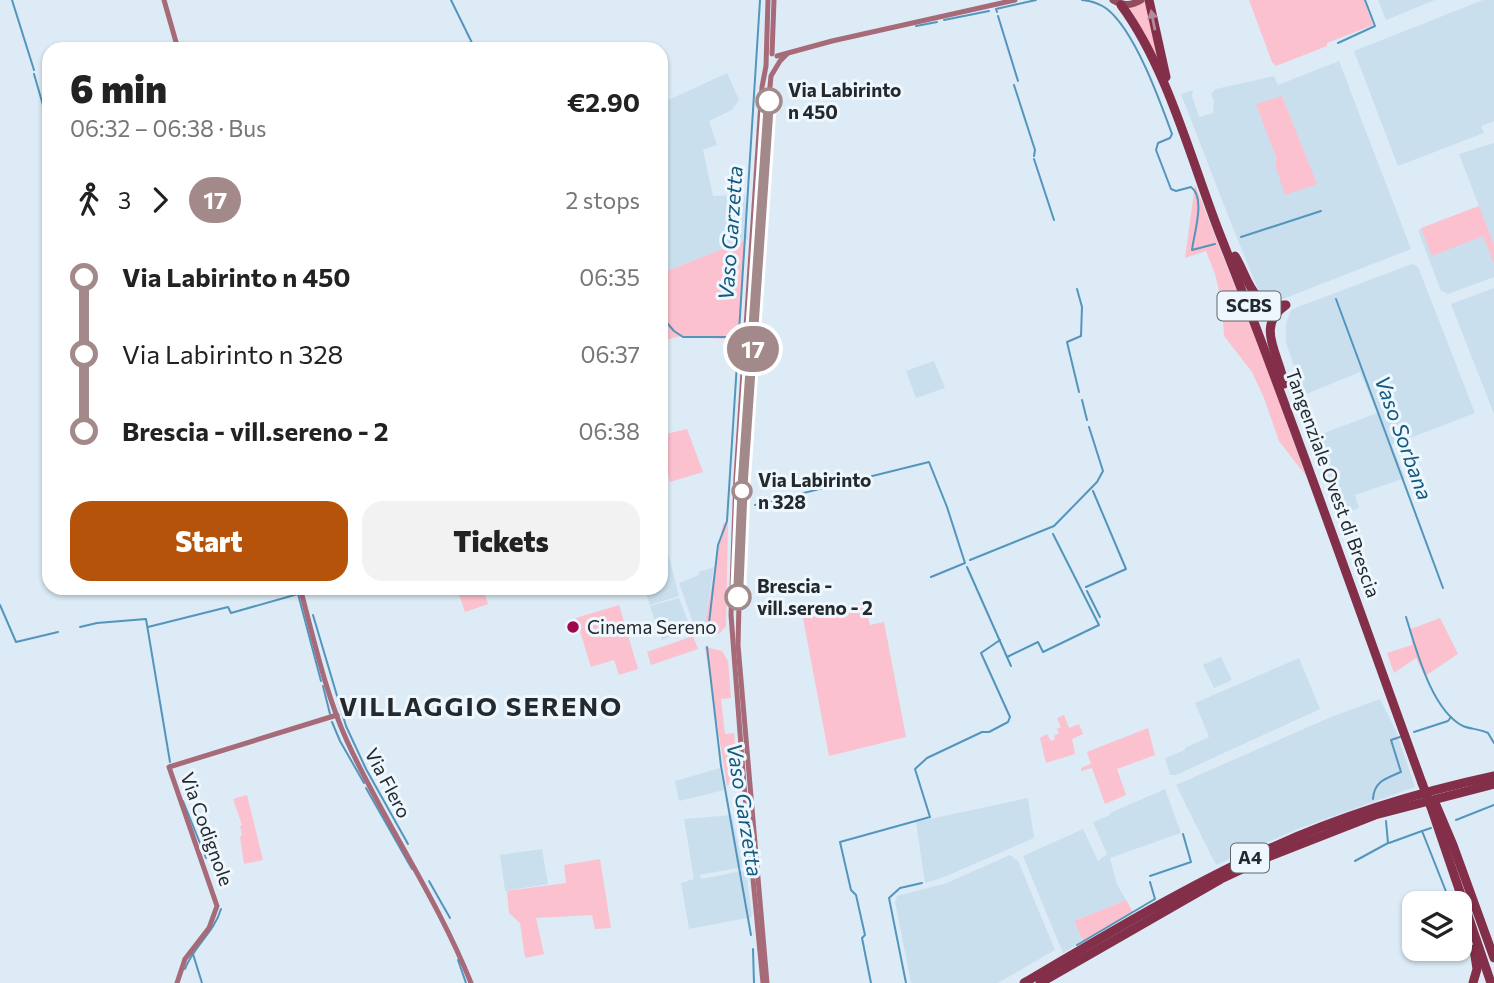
<!DOCTYPE html>
<meta charset="utf-8">
<style>
:root{--surface:#fff;--page:#f2f2f2;--text:#222;--muted:#767676;--accent:#b45309}
body{margin:0;font-family:Commissioner,sans-serif;background:var(--page);color:var(--text);height:100vh;display:flex;flex-direction:column;font-size:26px;white-space:nowrap}
*{box-sizing:border-box;margin:0}
p{font-size:23px;color:var(--muted)}
.icon{flex:none;width:38px;height:38px;fill:none;stroke:currentColor;stroke-width:2;stroke-linecap:round;stroke-linejoin:round}
.map{position:relative;flex:1;overflow:hidden}
.side{position:absolute;left:42px;top:42px;width:626px;height:553px;display:flex;flex-direction:column;background:var(--surface);border-radius:21px;box-shadow:0 2px 5px #0004}
.side>*{flex:none}
.badge{padding:0 14px;border-radius:23px;font-size:24px;line-height:46px}
.tools{position:absolute;left:1402px;top:891px;display:grid;gap:14px}
.tools a{display:grid;place-items:center;width:70px;height:70px;border-radius:14px;background:var(--surface);box-shadow:0 2px 5px #0004;font-size:35px}
.map>.badge{position:absolute;translate:-50% -50%;box-shadow:0 0 0 4px #fff}
.legs{display:flex;align-items:center;gap:10px;height:77px;padding:0 28px;font-size:23px}
.legs p{margin-inline-start:auto}
.overview{display:flex;align-items:center;justify-content:space-between;height:119px;padding:0 28px}
h1{font-size:38px;font-weight:800;line-height:52px}
.cta{display:flex;gap:14px;margin-top:auto;padding:14px 28px}
.cta a{flex:1;height:80px;border-radius:21px;background:var(--accent);color:#fff;font-size:28px;font-weight:800;line-height:80px;text-align:center}
.cta a+a{background:var(--page);color:var(--text)}
ul{padding:0 28px;list-style:none}
li{display:flex;align-items:center;gap:24px;height:77px;font-size:26px}
li i{display:grid;place-items:center;width:10px;height:100%;margin:0 9px;background:currentColor}
li i::after{content:'';width:18px;height:18px;margin:-9px;border:5px solid;border-radius:50%;background:var(--surface)}
li p{margin-inline-start:auto}
li:first-child i{background:linear-gradient(#0000 50%,currentColor 0)}
li:last-child i{background:linear-gradient(currentColor 50%,#0000 0)}
.map>svg:first-child{display:block}
.built{fill:#cadfee;fill-rule:evenodd}
.green{fill:#fcc1ce}
.lines{fill:none;stroke-linecap:round;stroke-linejoin:round}
.stream{stroke:#5395bd;stroke-width:2}
.secondary{stroke:#a76a79;stroke-width:5}
.primary{stroke:#944b60;stroke-width:7}
.highway{stroke:#832f4a;stroke-width:9}
.highway-bridge{stroke:#832f4a;stroke-width:9}
.oneway{fill:#b3899b}
.line-1-casing{stroke:#fff;stroke-width:16}
.line-1{stroke:#a38989;stroke-width:10}
.stop-1-dot{fill:#fff;stroke:#a38989;stroke-width:3.5}
.poi-dot{fill:#9f064c;stroke:#eef7fd;stroke-width:2.5}
.labels{text-anchor:middle;stroke-width:6;stroke-linejoin:round;paint-order:stroke}
.shield{fill:#eef7fd;stroke:#61676b;stroke-width:2}
.shield-label{font-size:18px;font-weight:bold;fill:#24292d}
.stop-label{font-size:19px;font-weight:bold;fill:#24292d;stroke:#eef7fd;text-anchor:start}
.street-label{font-size:19px;fill:#24292d;stroke:#eef7fd}
.poi-label{font-size:19px;fill:#24292d;stroke:#eef7fd;text-anchor:start}
.water-label{font-size:21px;font-style:italic;fill:#12597e;stroke:#eef7fd}
.district-label{font-size:26px;font-weight:bold;letter-spacing:2px;fill:#24292d;stroke:#eef7fd}
</style>
<div class="map">
<svg width="1494" height="983" viewBox="0 0 1494 983">
<rect width="100%" height="100%" fill="#dcebf5"/>
<g class="built">
<path d="M1378,0h57l-49,20z"/>
<path d="M1483,0h11v121l-13,5 3,7 -86,33 -44,-115z"/>
<path d="M1339,61l72,188 -128,50h-16l-7,-5 -29,-71 -50,-129 12,-4 -1,6 7,21 14,-4 1,-13 -3,-6 5,-5 58,-13 4,9zM1282,96l34,88 -41,-19z"/>
<path d="M727,73l12,27 -7,10 -23,11 8,24 -14,5 10,46 32,-1 3,44 -86,34v-128l7,-4 -7,-16v-22z"/>
<path d="M1494,143v134l-46,17 -7,-3 -23,-61 61,-24 -20,-52z"/>
<path d="M1412,264l6,3 57,146 -83,32 13,33 -50,17 4,13 -18,7 -30,-77 66,-25 -17,-41 -56,23 -18,-52v-19l5,-14 7,-3z"/>
<path d="M1494,288v126l-43,-110z"/>
<path d="M934,361l11,27 -29,10 -10,-27z"/>
<path d="M668,553l11,43 -29,9 -6,-17h18v-33z"/>
<path d="M714,567l-11,66 -8,-5 -16,-45 20,-8v-3z"/>
<path d="M679,598l12,31 -29,11 -12,-34z"/>
<path d="M1221,657l11,23 -18,8 -11,-23z"/>
<path d="M1299,658l21,51 -144,66h-6l-5,-17 20,-8v-2l24,-11 -14,-34z"/>
<path d="M1380,699l16,32 19,56 -115,41 -84,37 -40,-80 155,-68z"/>
<path d="M720,768l4,22 -45,11 -4,-20z"/>
<path d="M1165,789l16,44 -71,25 7,26 9,16 -52,21 9,20 -20,12 -40,-97 60,-27 15,32 9,-7 -14,-32 17,-7v-2z"/>
<path d="M1028,798l6,40 -90,39 -19,6 -9,-61z"/>
<path d="M732,815l11,52 -44,8 3,4 44,-9 6,47 -63,12 -8,-46 13,-4 -10,-60z"/>
<path d="M542,849l6,35 -43,7 -5,-36z"/>
<path d="M1010,855l8,6 37,89 -57,33h-87l-16,-81 2,-6 50,-13z"/>
</g>
<g class="green">
<path d="M1146,0l14,66 -32,-58 11,-3z"/>
<path d="M1249,0h115l9,25 -46,18v3l-51,20 -4,-4z"/>
<path d="M1282,96l35,88 -32,11 -10,-30 1,-8 -20,-53z"/>
<path d="M1195,185l78,198 33,93 -27,-35 -15,-43 -12,-26 -28,-36 -2,-32 -7,-30 -9,-23 -21,7z"/>
<path d="M1479,206l15,39v19l-11,-28 -51,20 -11,-28z"/>
<path d="M745,240l-6,100 -58,-4 -19,5v-68z"/>
<path d="M687,429l16,43 -33,10 -8,-28v-19z"/>
<path d="M728,522l-2,104 -7,8 -16,-1 20,-109z"/>
<path d="M479,588h4l5,16 -23,8 -6,-18z"/>
<path d="M864,602l6,23 14,-3 22,115 -77,19 -27,-143 17,-5 2,9 27,-6v-4z"/>
<path d="M619,605l19,64 -19,6 -5,-15 -23,7 -15,-49z"/>
<path d="M1440,618l18,36 -33,22 -9,-18 -22,15 -7,-20 25,-8 -1,-16z"/>
<path d="M693,636l5,13 -47,16 -4,-13z"/>
<path d="M705,647l17,4 6,10 3,37 -10,1 4,35 9,-1c1,18 8,41 -7,53z"/>
<path d="M1064,715l5,13 10,-4 4,10 -11,5 3,15 -29,9 -6,-25 7,-4 4,7 4,-2 -1,-3 5,-3 -2,-4 4,-2 -4,-9z"/>
<path d="M1148,728l7,27 -38,14 9,26 -21,9 -13,-36 -11,3v-3l10,-4 -4,-12z"/>
<path d="M247,795l16,65 -19,4 -4,-27 2,-2 -2,-9 2,-1 -9,-26z"/>
<path d="M600,859l11,69 -16,1 -3,-14 -56,3 8,36 -19,4 -5,-35 -11,-10 -2,-22 59,-8 -2,-18z"/>
<path d="M1126,900l7,12 -50,29 -9,-20z"/>
</g>
<g class="lines">
<g class="stream">
<path d="M12,0l22,70"/>
<path d="M451,0l24,49"/>
<path d="M1082,0c10,1 17,3 25,9 28,22 53,92 65,125l-2,4 -12,5 -2,7 15,39 5,2 15,-4c15,11 3,46 1,63l23,-6"/>
<path d="M997,12l-1,-3 40,-9"/>
<path d="M998,16l20,65"/>
<path d="M944,20l45,-9"/>
<path d="M916,26l21,-4"/>
<path d="M1338,43l37,-17 -10,-26"/>
<path d="M34,74l15,52"/>
<path d="M1014,85l21,65 -1,6"/>
<path d="M1034,159l20,61"/>
<path d="M1241,237l80,-26"/>
<path d="M1077,289l5,18 -1,29 -14,6 12,50"/>
<path d="M1336,299l107,289"/>
<path d="M662,317l12,14 9,6h51"/>
<path d="M1082,400l5,20"/>
<path d="M755,505l174,-43 18,45 18,56 -34,14"/>
<path d="M970,560l84,-34 43,-44 6,-11 -14,-44"/>
<path d="M967,567l44,99"/>
<path d="M1086,587l40,-18 -33,-78"/>
<path d="M1087,591l13,26"/>
<path d="M0,605l16,37 42,-10"/>
<path d="M313,615l33,111 20,43 42,75"/>
<path d="M1406,617c10,31 25,93 57,109 7,3 17,3 25,7l6,10"/>
<path d="M80,627l17,-4 49,-4 24,143"/>
<path d="M148,627l80,-20 3,6 67,-19 23,87"/>
<path d="M708,632l10,-87 9,-24 33,-521"/>
<path d="M707,647l14,119 30,169"/>
<path d="M1007,657l31,-15 5,10 56,-27 -46,-91"/>
<path d="M323,686l7,28"/>
<path d="M332,722l8,19 24,42"/>
<path d="M1414,732l34,-11 3,-4"/>
<path d="M366,788l46,81"/>
<path d="M1373,799c1,-18 14,-21 28,-27l-10,-32 9,-3"/>
<path d="M183,801l23,57"/>
<path d="M1456,820l38,-15"/>
<path d="M1431,828l-9,3 27,68"/>
<path d="M1389,843l33,-12"/>
<path d="M1355,861l33,-18 -2,-22"/>
<path d="M1150,876l41,-14 -8,-28"/>
<path d="M429,881l21,37"/>
<path d="M1077,945l78,-46 -5,-17"/>
<path d="M753,949l1,34"/>
<path d="M193,954l9,29"/>
<path d="M458,960l8,23"/>
<path d="M185,969c8,-22 29,-36 36,-60"/>
<path d="M871,983l-9,-45 3,-3 -9,-40 -5,-5 -11,-48 90,-25 -15,-48 12,-11 55,-26h7l19,-10 2,-5 -29,-64 19,-13"/>
<path d="M906,983l-17,-85 11,-10 22,-5"/>
</g>
<g class="secondary">
<path d="M164,0l14,49"/>
<path d="M772,54l2,-54"/>
<path d="M777,56l55,-15 183,-41"/>
<path d="M300,588c14,51 25,104 47,153 38,83 90,157 124,242"/>
<path d="M177,983l8,-24 24,-31 8,-22 -48,-139 168,-52"/>
<path d="M763,983l-19,-198 -13,-170 5,-138 26,-390 4,-21 2,-66"/>
<path d="M767,983l-29,-338 3,-124 24,-380 6,-65 9,-15 7,-7"/>
</g>
<path class="primary" d="M1113,0c10,6 18,6 28,0"/>
<g class="highway">
<path d="M1149,0l17,77"/>
<path d="M1121,5c46,62 70,155 98,227 72,182 136,367 203,551"/>
<path d="M1235,256c14,23 16,52 49,49"/>
<path d="M1284,384c-4,-29 -30,-58 2,-79"/>
<path d="M1436,805l17,40 41,113"/>
<path d="M1431,807l60,176"/>
<path d="M1024,983c78,-46 156,-93 238,-131 73,-34 153,-59 232,-76"/>
<path d="M1040,983l181,-104 47,-22 107,-42 119,-31"/>
<path d="M1473,983l4,-14 -3,-20"/>
</g>
<path class="highway-bridge" d="M1422,783l9,24"/>
</g>
<defs><path id="oneway-solid" d="M-6-.8H1V-3.2L6.5 0L1 3.2V.8H-6Z" transform="scale(1.75)"/></defs>
<use class="oneway" href="#oneway-solid" transform="translate(1153 20) rotate(-101)"/>
<g class="lines">
<g class="line-1-casing">
<path id="line-1" d="M738,597l5,-118 26,-378"/>
</g>
<use href="#line-1" class="line-1"/>
</g>
<g class="stop-1-dot">
<circle cx="769" cy="101" r="12"/>
<circle cx="742" cy="491" r="9"/>
<circle cx="738" cy="597" r="12"/>
</g>
<circle class="poi-dot" cx="573" cy="627" r="7"/>
<g class="labels">
<g class="shield">
<rect x="1217.5" y="291.5" width="63" height="29" rx="5"/>
<rect x="1231" y="843.5" width="38" height="29" rx="5"/>
</g>
<g class="shield-label">
<text x="1249" y="312">SCBS</text>
<text x="1250" y="864">A4</text>
</g>
<g class="stop-label">
<text x="788" y="97">Via Labirinto<tspan x="788" dy="22">n 450</tspan></text>
<text x="758" y="487">Via Labirinto<tspan x="758" dy="22">n 328</tspan></text>
<text x="757" y="593">Brescia -<tspan x="757" dy="22">vill.sereno - 2</tspan></text>
</g>
<g class="street-label">
<text transform="translate(1333 483) rotate(70)" y="7">Tangenziale Ovest di Brescia</text>
<text transform="translate(388 783) rotate(62)" y="7">Via Flero</text>
<text transform="translate(207 829) rotate(70)" y="7">Via Codignole</text>
</g>
<g class="poi-label">
<text x="587" y="634">Cinema Sereno</text>
</g>
<g class="water-label">
<text transform="translate(731 233) rotate(-86)" y="7">Vaso Garzetta</text>
<text transform="translate(1403 438) rotate(70)" y="7">Vaso Sorbana</text>
<text transform="translate(744 810) rotate(81)" y="7">Vaso Garzetta</text>
</g>
<g class="district-label">
<text x="481" y="716">VILLAGGIO SERENO</text>
</g>
</g>
</svg>
<div class="tools">
<a><svg class="icon" aria-label="layers" viewBox="0 0 24 24"><path d="M12 4l9 5-9 5-9-5zM3 14l9 5 9-5"/></svg></a>
</div>
<b class="badge" style="left:753px;top:349px;background:#a38989;color:#fff">17</b>
<section class="side">
<div class="overview"><div><h1>6 min</h1><p>06:32 – 06:38 · Bus</p></div><b>€2.90</b></div>
<div class="legs"><svg class="icon" aria-label="walk" viewBox="0 0 24 24"><circle cx="13" cy="4" r="2"/><path d="M13 8l-2 6 4 7M11 14l-3 7M7 12l3-4h3l4 4"/></svg>3<svg class="icon" aria-label="forward" viewBox="0 0 24 24"><path d="M9 5l7 7-7 7"/></svg><b class="badge" style="background:#a38989;color:#fff">17</b><p>2 stops</p></div>
<ul>
<li><i style="color:#a38989"></i><b>Via Labirinto n 450</b><p>06:35</p></li>
<li><i style="color:#a38989"></i><span>Via Labirinto n 328</span><p>06:37</p></li>
<li><i style="color:#a38989"></i><b>Brescia - vill.sereno - 2</b><p>06:38</p></li>
</ul>
<div class="cta"><a>Start</a><a>Tickets</a></div>
</section>
</div>
